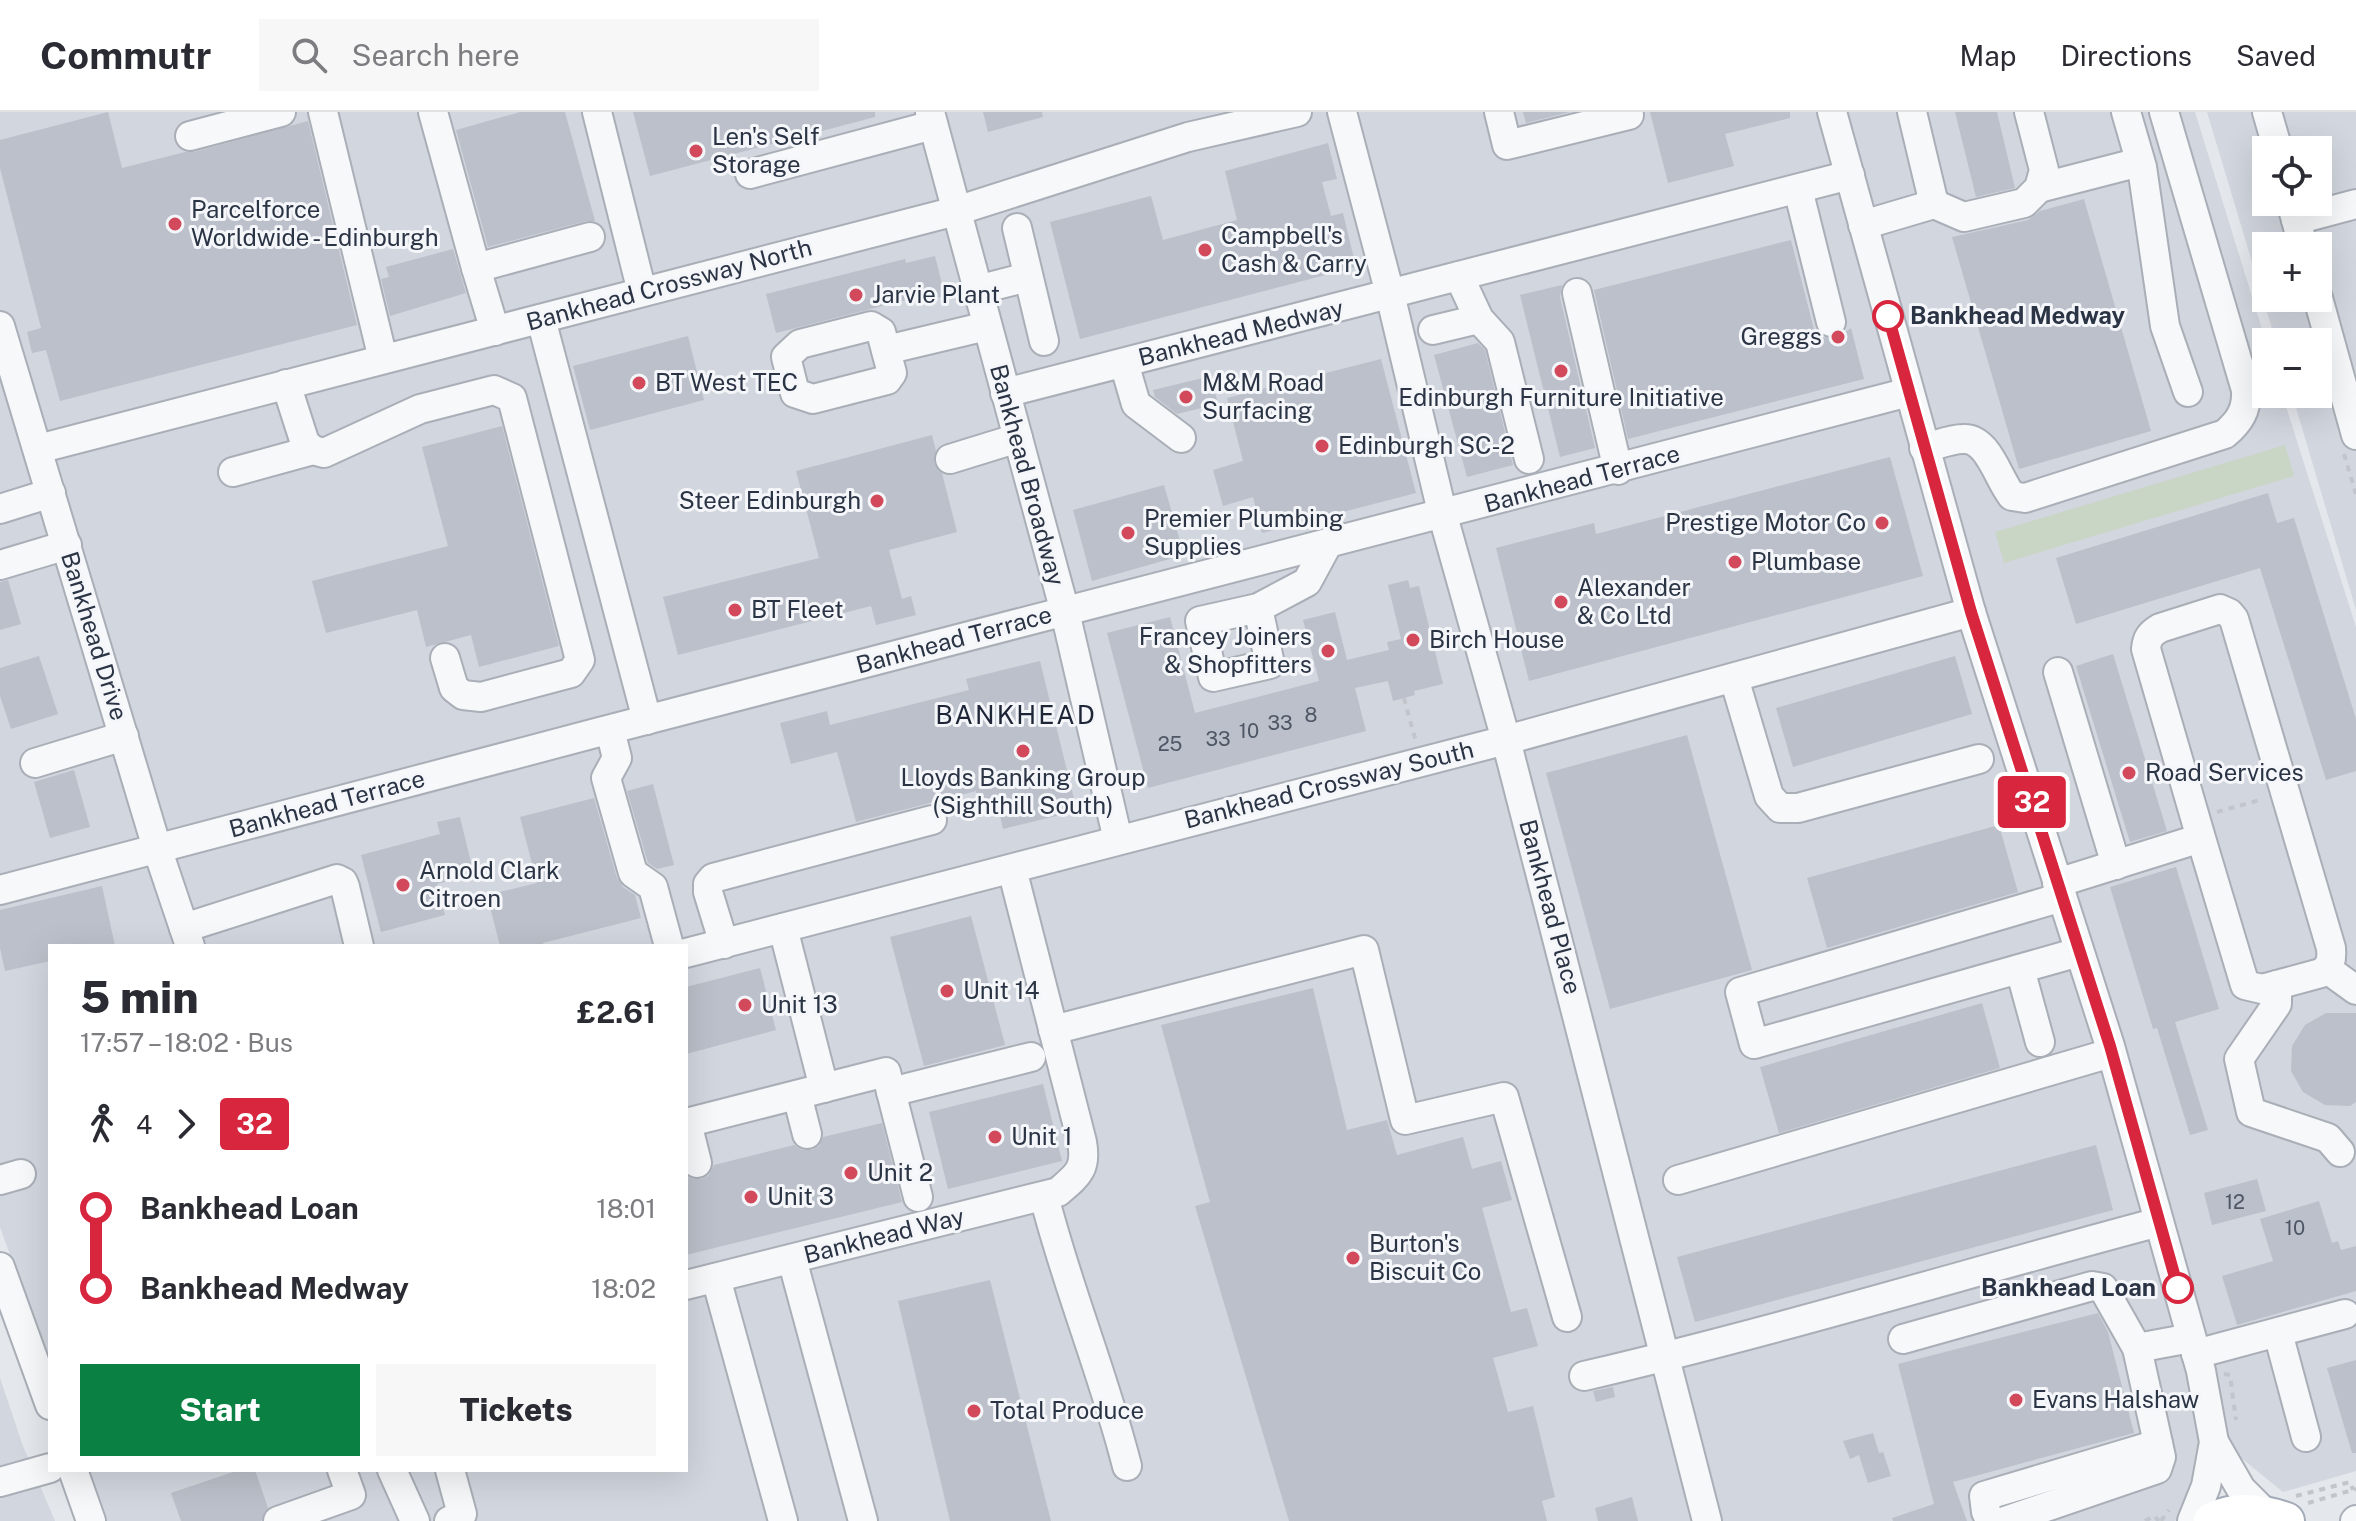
<!DOCTYPE html>
<meta charset="utf-8">
<style>
:root{--surface:#fff;--page:#f7f7f7;--text:#2b2b33;--muted:#7c7c81;--line:#e1e1e2;--accent:#0b8043}
body{margin:0;font-family:"Public Sans",sans-serif;background:var(--page);color:var(--text);height:100vh;display:flex;flex-direction:column;font-size:30px;white-space:nowrap}
*{box-sizing:border-box;margin:0}
p{font-size:26px;color:var(--muted)}
.icon{flex:none;width:44px;height:44px;fill:none;stroke:currentColor;stroke-width:2;stroke-linecap:round;stroke-linejoin:round}
.map{position:relative;flex:1;overflow:hidden}
.side{position:absolute;left:48px;top:832px;width:640px;height:528px;display:flex;flex-direction:column;background:var(--surface);border-radius:0px;box-shadow:0 8px 32px #0002}
.side>*{flex:none}
.badge{padding:0 16px;border-radius:6px;font-size:28px;line-height:52px}
.fabs{position:absolute;left:2252px;top:24px;display:grid;gap:16px}
.fabs a{display:grid;place-items:center;width:80px;height:80px;border-radius:0px;background:var(--surface);box-shadow:0 8px 32px #0002;font-size:40px}
.map>.badge{position:absolute;translate:-50% -50%;box-shadow:0 0 0 4px #fff}
.legs{display:flex;align-items:center;gap:12px;height:88px;padding:0 32px;font-size:26px}
.legs p{margin-inline-start:auto}
.overview{display:flex;align-items:center;justify-content:space-between;height:136px;padding:0 32px}
h1{font-size:44px;font-weight:800;line-height:60px}
.primary-button{display:flex;gap:16px;margin-top:auto;padding:16px 32px}
.primary-button a{flex:1;height:92px;border-radius:0px;background:var(--accent);color:#fff;font-size:32px;font-weight:800;line-height:92px;text-align:center}
.primary-button a+a{background:var(--page);color:var(--text)}
ul{padding:0 32px;list-style:none}
li{display:flex;align-items:center;gap:28px;height:80px;font-size:30px}
li i{display:grid;place-items:center;width:12px;height:100%;margin:0 10px;background:currentColor}
li i::after{content:'';width:20px;height:20px;margin:-10px;border:6px solid;border-radius:50%;background:var(--surface)}
li p{margin-inline-start:auto}
li:first-child i{background:linear-gradient(#0000 50%,currentColor 0)}
li:last-child i{background:linear-gradient(currentColor 50%,#0000 0)}
header{display:flex;align-items:center;gap:48px;box-sizing:border-box;height:112px;padding:0 40px;background:var(--surface);border-bottom:2px solid var(--line)}
header strong{font-size:38px}
nav{display:flex;gap:44px;margin-inline-start:auto;font-size:28px}
.search{width:560px;height:72px;background:var(--page);display:flex;align-items:center;gap:20px;box-sizing:border-box;padding:0 28px;border-radius:0px;color:var(--muted);font-size:30px}
.map>svg:first-child{display:block}
.built{fill:#d2d6de;fill-rule:evenodd}
.green{fill:#c9d6c5}
.building{fill:#bbc0ca}
.lines{fill:none;stroke-linecap:round;stroke-linejoin:round}
.minor-casing{stroke:#a9aeb7;stroke-width:32}
.major-casing{stroke:#a3abb8;stroke-width:40}
.path{stroke:#c2c5cb;stroke-width:4;stroke-dasharray:6 6;stroke-linecap:butt}
.minor{stroke:#f7f8fa;stroke-width:28}
.major{stroke:#fff;stroke-width:36}
.line-1-casing{stroke:#fff;stroke-width:18}
.line-1{stroke:#d7263d;stroke-width:12}
.poi-dot{fill:#d1495b;stroke:#f4f6f9;stroke-width:3}
.stop-1-dot{fill:#fff;stroke:#d7263d;stroke-width:4}
.labels{text-anchor:middle;stroke-width:6;stroke-linejoin:round;paint-order:stroke}
.number-label{font-size:20px;fill:#4f5766}
.poi-label{font-size:24px;fill:#2b3445;stroke:#f4f6f9;text-anchor:start}
.street-label{font-size:24px;fill:#2b3445;stroke:#f4f6f9}
.stop-label{font-size:24px;font-weight:bold;fill:#2b3445;stroke:#f4f6f9;text-anchor:start}
.neighbourhood-label{font-size:26px;letter-spacing:2px;fill:#1d2536;stroke:#f4f6f9}
</style>
<header>
<strong>Commutr</strong>
<div class="search"><svg class="icon" aria-label="search" viewBox="0 0 24 24"><circle cx="10" cy="10" r="6"/><path d="M15 15l6 6"/></svg>Search here</div>
<nav><a>Map</a><a>Directions</a><a>Saved</a></nav>
</header>
<div class="map">
<svg width="2356" height="1409" viewBox="0 0 2356 1409">
<rect width="100%" height="100%" fill="#e4e7ec"/>
<g class="built">
<path d="M0,0h2195l71,230v52h16l74,233v844l-73,21 -70,-57 -29,76 -9,10h-2069l-18,-51h598v-524h-636v420l-50,-139z"/>
<path d="M2207,0h149v498l-64,-216h26v-52h-42zM2266,38h52v52h-52zM2266,134h52v52h-52z"/>
<path d="M0,1266l23,68 32,75h-55z"/>
</g>
<path class="green" d="M2285,333l9,31 -290,87 -9,-31z"/>
<g class="building">
<path d="M108,0l14,56 63,-16h9l114,-31 49,204 -297,76 -14,-51 -14,3 -5,-21 14,-4 -41,-160v-28z"/>
<path d="M520,0h45l30,109h-9l-98,26 -32,-117z"/>
<path d="M633,0h242v5l-225,59z"/>
<path d="M983,0h59l1,5 -55,15z"/>
<path d="M1523,0h47l-44,11z"/>
<path d="M1650,0h140v6l-65,16 9,32 -66,17z"/>
<path d="M1955,0h42l18,76 -39,9z"/>
<path d="M1328,31l9,36 -15,3 9,34 12,-3 13,54 -276,72 -30,-117 101,-26 12,44 74,-20 -12,-49z"/>
<path d="M2084,87l67,232 -132,38 -67,-232 76,-17 12,-9z"/>
<path d="M1791,128l25,97 20,1 15,-10 13,51 -236,60 -34,-149z"/>
<path d="M453,137l13,44 -76,23 -9,-37 8,-2 -3,-10z"/>
<path d="M935,144l10,40 -29,7 -2,-5 -138,35 -10,-39 139,-35 1,4z"/>
<path d="M1562,173l-2,12 35,151 -35,9 -40,-162z"/>
<path d="M688,224l16,64 -114,30 -17,-64z"/>
<path d="M1478,231l7,7 28,115 -46,12 -33,-122z"/>
<path d="M1381,247l35,134 -154,40 -9,-36 -30,9 -10,-36 30,-9 -16,-63z"/>
<path d="M1211,264l7,28 -41,10 -22,-17 -2,-7z"/>
<path d="M502,314l57,220 -80,21 -8,-32 -45,12 -9,-37 -91,23 -14,-52 136,-35 -26,-99z"/>
<path d="M932,323l4,16 -2,12 8,10 15,59 -68,18 13,49 9,-3 5,19 -40,10 -5,-19 -193,49 -15,-58 156,-39 -23,-87z"/>
<path d="M1890,345l33,119 -394,105 -33,-133 98,-25 2,11z"/>
<path d="M1164,373l20,70 -92,26 -19,-71z"/>
<path d="M2268,381l9,30 17,-5 62,201v52l-30,9 -66,-212 -184,56 -20,-66z"/>
<path d="M8,468l13,44 -21,6v-48z"/>
<path d="M1408,468l2,8 9,-2 24,98 -29,7 1,4 -22,6 -5,-20 -33,7 11,43 -218,57 -41,-155 63,-16 25,96 124,-32 -16,-61 32,-8 12,48 42,-10 -2,-8 14,-3 -13,-54z"/>
<path d="M2113,542l54,177 -37,11 -54,-176z"/>
<path d="M39,544l19,58 -47,15 -11,-33v-28z"/>
<path d="M1955,544l17,58 -179,53 -17,-59z"/>
<path d="M1040,549l37,150 -74,18 -4,-18 -10,2 -10,-9 -3,-13 -120,31 -19,-70 -46,12 -11,-41 47,-12 3,14 139,-35 -3,-11z"/>
<path d="M1687,623l65,235 -142,39 -64,-236z"/>
<path d="M74,658l16,57 -40,11 -16,-56z"/>
<path d="M653,672l21,81 -17,4 -9,-6 -21,-72z"/>
<path d="M594,686l23,80 6,9 12,8 6,23 -98,25 1,3h-44l-13,-51 50,-12 -17,-66z"/>
<path d="M460,705l14,58 -37,9 8,31 -64,17 -20,-77 79,-21 -3,-12z"/>
<path d="M1999,713l19,67 -191,56 -20,-70z"/>
<path d="M2176,755l43,142 -44,13 33,108 -18,5 -33,-107 -4,1 -43,-142z"/>
<path d="M102,774l13,60h-65v15l-45,10 -5,-23v-38z"/>
<path d="M971,804l34,129 -81,21 -34,-129z"/>
<path d="M760,856l16,62 -90,24v-67z"/>
<path d="M1313,876l34,142 40,-10 10,35 66,-18 9,32 29,-8 11,39 -30,8 29,104 16,-4 11,38 -45,12 15,54 25,-6 22,91 -13,4 5,20h-258l-94,-315 15,-4 -49,-177z"/>
<path d="M1982,891l18,65 -221,65 -19,-66z"/>
<path d="M2326,901h30v89l-6,4 -25,-1 -22,-13 -12,-21 1,-25 13,-21z"/>
<path d="M1043,972l19,77 -114,28 -19,-77z"/>
<path d="M882,1011l20,79 -216,53v-79l7,3h9l7,-4 5,-10 80,-20 8,5h10l7,-4 4,-9z"/>
<path d="M2096,1033l17,65 -418,112 -18,-65z"/>
<path d="M2257,1067l9,32 -54,14 -8,-32z"/>
<path d="M2319,1089l13,42 6,-2 3,9 15,-4v45l-119,34 -15,-49 51,-15 -13,-42z"/>
<path d="M990,1168l61,241h-101l-52,-220z"/>
<path d="M2098,1201l10,19 26,101 -181,49 14,39h-74l-1,-3 42,-14 -36,-140z"/>
<path d="M2356,1248v93h-4l-25,-85z"/>
<path d="M1613,1275l2,10 -19,5 -3,-11z"/>
<path d="M1873,1321l6,20 4,-1 8,24 -23,7 -9,-28 -9,4 -7,-18z"/>
<path d="M239,1358h16l13,38 -7,13h-80l-10,-28z"/>
<path d="M1632,1385l6,24h-40l-3,-13z"/>
</g>
<g class="lines">
<g class="minor-casing">
<g id="minor">
<path d="M323,0l60,247"/>
<path d="M433,0l43,156"/>
<path d="M597,0l45,180"/>
<path d="M930,0l135,500 53,228"/>
<path d="M1342,0l48,182 53,222 63,224 201,781"/>
<path d="M1499,0l8,33 122,-30 -1,-3"/>
<path d="M1832,0l139,500 139,434 91,325 13,71 -8,44 -14,35"/>
<path d="M1912,0l22,92"/>
<path d="M2126,0l16,55 23,159 23,66"/>
<path d="M2267,0l11,38"/>
<path d="M190,24l91,-24"/>
<path d="M750,62l183,-49"/>
<path d="M2039,76l101,-26"/>
<path d="M1798,77l33,133"/>
<path d="M2291,90l5,18 60,-16"/>
<path d="M2296,108l7,26"/>
<path d="M1863,113l71,-21 30,13 60,-14 15,-15 5,-18 -15,-58"/>
<path d="M1017,116l27,113"/>
<path d="M1459,164l20,43 21,23 29,117"/>
<path d="M977,178l51,-13"/>
<path d="M1577,181l41,177"/>
<path d="M2318,186l38,137"/>
<path d="M541,207l106,401"/>
<path d="M0,214l157,522 33,98"/>
<path d="M871,214l10,6 11,41 -5,7 -74,19 -18,-6 -9,-36 14,-13z"/>
<path d="M1433,218l46,-11"/>
<path d="M495,219l-19,-63 114,-31"/>
<path d="M886,238l101,-24"/>
<path d="M1124,251l12,41 45,34"/>
<path d="M286,272l19,59 8,7 11,3 96,-44 74,-19 18,8 68,262 -9,13 -90,24 -18,-2 -9,-7 -9,-30"/>
<path d="M1005,281l845,-218"/>
<path d="M1924,336c13,-3 27,-9 39,-9 25,-2 35,40 49,57l13,2 200,-64c15,-13 22,-24 21,-44l-82,-278"/>
<path d="M38,337l918,-238 232,-74 109,-25"/>
<path d="M950,347l68,-21"/>
<path d="M233,360l80,-22"/>
<path d="M0,397l51,-16"/>
<path d="M0,453l67,-20"/>
<path d="M1258,496l12,56 -57,13 -13,-56 58,-13 49,-26 20,-37"/>
<path d="M2058,560l58,193"/>
<path d="M1734,566l35,118 11,12h18l181,-49"/>
<path d="M610,618l7,28 -11,20 27,95 20,14 16,59"/>
<path d="M35,651l89,-27"/>
<path d="M2057,771l144,-45 -55,-189c1,-11 4,-15 14,-21l60,-19 9,4 5,6 97,329c1,12 0,18 -10,25l-59,16 -17,-4 -44,-147"/>
<path d="M0,778c635,-171 1273,-328 1909,-498"/>
<path d="M2062,785l-322,95 14,52 325,-92"/>
<path d="M184,816l153,-49 6,3 2,5 14,59"/>
<path d="M783,816l41,160"/>
<path d="M724,832l-16,-52v-8l5,-6 219,-58"/>
<path d="M686,841l820,-213 465,-128"/>
<path d="M2020,857l20,73"/>
<path d="M2327,857l29,21"/>
<path d="M2277,873v19l-38,55 12,53 77,26 12,14"/>
<path d="M1053,918l311,-80 41,170 99,-23 63,220"/>
<path d="M891,980l140,-35"/>
<path d="M797,983l10,39"/>
<path d="M686,1011l200,-51 32,125"/>
<path d="M687,1011l10,40"/>
<path d="M0,1068l21,-6"/>
<path d="M1678,1068l433,-127"/>
<path d="M1044,1084c23,91 60,179 83,270"/>
<path d="M792,1147l71,262"/>
<path d="M0,1155l50,138"/>
<path d="M716,1166l67,243"/>
<path d="M686,1173l372,-93c20,-17 29,-23 24,-50l-70,-273"/>
<path d="M2278,1221l28,104"/>
<path d="M1903,1227l189,-53 11,2 34,60"/>
<path d="M2196,1242l149,-40"/>
<path d="M1584,1264c193,-45 383,-103 575,-154"/>
<path d="M2214,1330l27,47 25,25"/>
<path d="M73,1358l18,51"/>
<path d="M392,1358l23,51"/>
<path d="M0,1370l50,-14"/>
<path d="M278,1409l73,-26 -9,-25"/>
<path d="M449,1409l13,-7 -12,-44"/>
<path d="M1991,1409l-5,-9 -2,-16 174,-52"/>
<path d="M2005,1409l152,-52 4,-12 -24,-109 54,-10"/>
<path d="M2355,1409l1,-1"/>
</g>
</g>
<g class="major-casing">
<path id="major" d="M2212,1409c25,-12 49,-9 74,0"/>
</g>
<g class="path">
<path d="M2344,342l12,40"/>
<path d="M1404,586l12,44"/>
<path d="M2217,700l46,-13"/>
<path d="M2224,1262l6,1 6,45"/>
<path d="M2296,1384l54,-14 3,8"/>
<path d="M2308,1391l48,-14"/>
<path d="M2145,1409l9,-5 5,5"/>
<path d="M2161,1409l8,-11"/>
</g>
<use href="#minor" class="minor"/>
<use href="#major" class="major"/>
</g>
<g class="lines">
<g class="line-1-casing">
<path id="line-1" d="M1888,204l83,296 139,434 68,242"/>
</g>
<use href="#line-1" class="line-1"/>
</g>
<g class="poi-dot">
<circle cx="696" cy="39" r="8"/>
<circle cx="175" cy="112" r="8"/>
<circle cx="1205" cy="138" r="8"/>
<circle cx="856" cy="183" r="8"/>
<circle cx="1838" cy="225" r="8"/>
<circle cx="1561" cy="259" r="8"/>
<circle cx="639" cy="271" r="8"/>
<circle cx="1186" cy="285" r="8"/>
<circle cx="1322" cy="334" r="8"/>
<circle cx="877" cy="389" r="8"/>
<circle cx="1882" cy="411" r="8"/>
<circle cx="1128" cy="421" r="8"/>
<circle cx="1735" cy="450" r="8"/>
<circle cx="1561" cy="490" r="8"/>
<circle cx="735" cy="498" r="8"/>
<circle cx="1413" cy="528" r="8"/>
<circle cx="1328" cy="539" r="8"/>
<circle cx="1023" cy="639" r="8"/>
<circle cx="2129" cy="661" r="8"/>
<circle cx="403" cy="773" r="8"/>
<circle cx="947" cy="879" r="8"/>
<circle cx="745" cy="893" r="8"/>
<circle cx="995" cy="1025" r="8"/>
<circle cx="851" cy="1061" r="8"/>
<circle cx="751" cy="1085" r="8"/>
<circle cx="1353" cy="1146" r="8"/>
<circle cx="2016" cy="1288" r="8"/>
<circle cx="974" cy="1299" r="8"/>
</g>
<g class="stop-1-dot">
<circle cx="1888" cy="204" r="14"/>
<circle cx="2178" cy="1176" r="14"/>
</g>
<g class="labels">
<g class="number-label">
<text x="1311" y="610">8</text>
<text x="1280" y="618">33</text>
<text x="1249" y="626">10</text>
<text x="1218" y="634">33</text>
<text x="1170" y="639">25</text>
<text x="2235" y="1097">12</text>
<text x="2295" y="1123">10</text>
</g>
<g class="poi-label">
<text x="712" y="33">Len's Self<tspan x="712" dy="28">Storage</tspan></text>
<text x="191" y="106">Parcelforce<tspan x="191" dy="28">Worldwide - Edinburgh</tspan></text>
<text x="1221" y="132">Campbell's<tspan x="1221" dy="28">Cash &amp; Carry</tspan></text>
<text x="872" y="191">Jarvie Plant</text>
<text x="1822" y="233" text-anchor="end">Greggs</text>
<text x="655" y="279">BT West TEC</text>
<text x="1202" y="279">M&amp;M Road<tspan x="1202" dy="28">Surfacing</tspan></text>
<text x="1561" y="294" text-anchor="middle">Edinburgh Furniture Initiative</text>
<text x="1338" y="342">Edinburgh SC-2</text>
<text x="861" y="397" text-anchor="end">Steer Edinburgh</text>
<text x="1144" y="415">Premier Plumbing<tspan x="1144" dy="28">Supplies</tspan></text>
<text x="1866" y="419" text-anchor="end">Prestige Motor Co</text>
<text x="1751" y="458">Plumbase</text>
<text x="1577" y="484">Alexander<tspan x="1577" dy="28">&amp; Co Ltd</tspan></text>
<text x="751" y="506">BT Fleet</text>
<text x="1312" y="533" text-anchor="end">Francey Joiners<tspan x="1312" dy="28">&amp; Shopfitters</tspan></text>
<text x="1429" y="536">Birch House</text>
<text x="2145" y="669">Road Services</text>
<text x="1023" y="674" text-anchor="middle">Lloyds Banking Group<tspan x="1023" dy="28">(Sighthill South)</tspan></text>
<text x="419" y="767">Arnold Clark<tspan x="419" dy="28">Citroen</tspan></text>
<text x="963" y="887">Unit 14</text>
<text x="761" y="901">Unit 13</text>
<text x="1011" y="1033">Unit 1</text>
<text x="867" y="1069">Unit 2</text>
<text x="767" y="1093">Unit 3</text>
<text x="1369" y="1140">Burton's<tspan x="1369" dy="28">Biscuit Co</tspan></text>
<text x="2032" y="1296">Evans Halshaw</text>
<text x="990" y="1307">Total Produce</text>
</g>
<g class="street-label">
<text transform="translate(669 173) rotate(-15)" y="8">Bankhead Crossway North</text>
<text transform="translate(1241 221) rotate(-14)" y="8">Bankhead Medway</text>
<text transform="translate(1027 363) rotate(75)" y="8">Bankhead Broadway</text>
<text transform="translate(1582 367) rotate(-15)" y="8">Bankhead Terrace</text>
<text transform="translate(94 524) rotate(73)" y="8">Bankhead Drive</text>
<text transform="translate(954 528) rotate(-15)" y="8">Bankhead Terrace</text>
<text transform="translate(1329 673) rotate(-14)" y="8">Bankhead Crossway South</text>
<text transform="translate(327 692) rotate(-15)" y="8">Bankhead Terrace</text>
<text transform="translate(1550 795) rotate(75)" y="8">Bankhead Place</text>
<text transform="translate(884 1124) rotate(-14)" y="8">Bankhead Way</text>
</g>
<g class="stop-label">
<text x="1910" y="212">Bankhead Medway</text>
<text x="2156" y="1184" text-anchor="end">Bankhead Loan</text>
</g>
<g class="neighbourhood-label">
<text x="1016" y="612">BANKHEAD</text>
</g>
</g>
</svg>
<div class="fabs">
<a><svg class="icon" aria-label="locate" viewBox="0 0 24 24"><circle cx="12" cy="12" r="6"/><path d="M12 2v4M12 18v4M2 12h4M18 12h4"/></svg></a>
<a>+</a>
<a>−</a>
</div>
<b class="badge" style="left:2032px;top:690px;background:#d7263d;color:#fff">32</b>
<section class="side">
<div class="overview"><div><h1>5 min</h1><p>17:57 – 18:02 · Bus</p></div><b>£2.61</b></div>
<div class="legs"><svg class="icon" aria-label="walk" viewBox="0 0 24 24"><circle cx="13" cy="4" r="2"/><path d="M13 8l-2 6 4 7M11 14l-3 7M7 12l3-4h3l4 4"/></svg>4<svg class="icon" aria-label="forward" viewBox="0 0 24 24"><path d="M9 5l7 7-7 7"/></svg><b class="badge" style="background:#d7263d;color:#fff">32</b></div>
<ul>
<li><i style="color:#d7263d"></i><b>Bankhead Loan</b><p>18:01</p></li>
<li><i style="color:#d7263d"></i><b>Bankhead Medway</b><p>18:02</p></li>
</ul>
<div class="primary-button"><a>Start</a><a>Tickets</a></div>
</section>
</div>
